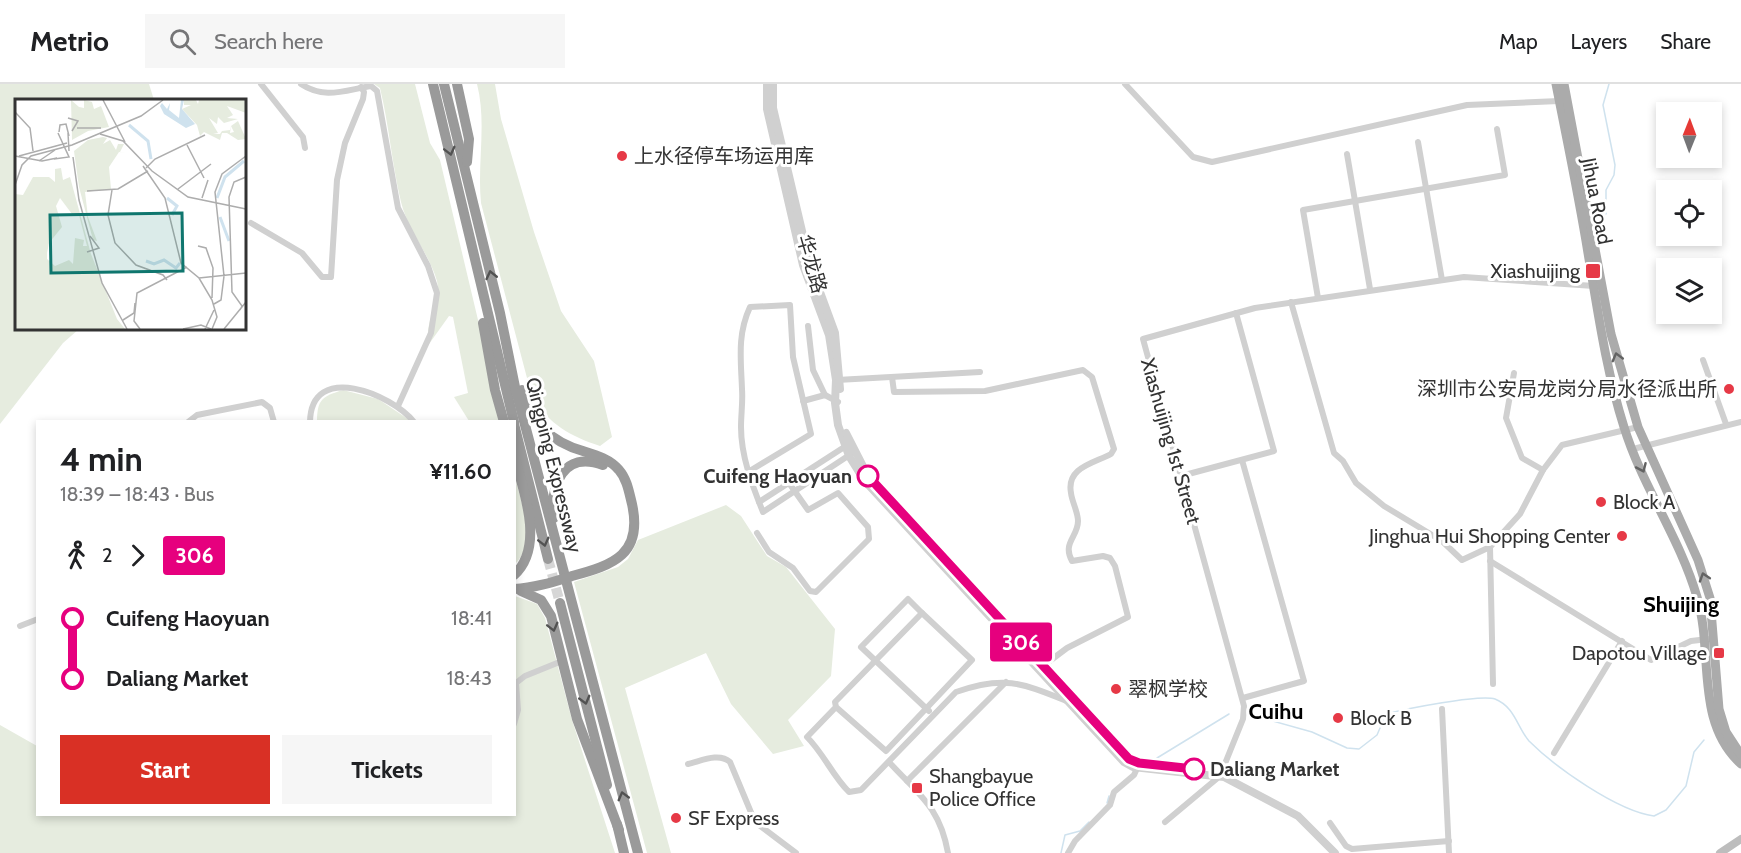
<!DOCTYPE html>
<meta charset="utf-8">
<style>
:root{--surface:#fff;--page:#f6f6f6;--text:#202124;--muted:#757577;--line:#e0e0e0;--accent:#d93025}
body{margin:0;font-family:Cabin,"Noto Sans SC",sans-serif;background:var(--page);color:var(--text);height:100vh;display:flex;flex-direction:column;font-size:22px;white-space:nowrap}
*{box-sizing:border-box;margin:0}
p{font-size:20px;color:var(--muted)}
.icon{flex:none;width:33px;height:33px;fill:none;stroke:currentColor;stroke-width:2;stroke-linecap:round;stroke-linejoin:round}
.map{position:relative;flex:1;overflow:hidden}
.details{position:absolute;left:36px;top:336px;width:480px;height:396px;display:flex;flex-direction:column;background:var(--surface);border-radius:0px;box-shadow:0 3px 9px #0003}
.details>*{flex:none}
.badge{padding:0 12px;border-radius:4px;font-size:21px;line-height:39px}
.needle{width:39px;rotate:1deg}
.buttons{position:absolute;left:1656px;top:18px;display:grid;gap:12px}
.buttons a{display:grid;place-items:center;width:66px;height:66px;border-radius:0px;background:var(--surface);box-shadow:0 3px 9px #0003;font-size:30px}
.map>.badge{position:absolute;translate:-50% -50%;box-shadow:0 0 0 3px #fff}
.legs{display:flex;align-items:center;gap:9px;height:66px;padding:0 24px;font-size:20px}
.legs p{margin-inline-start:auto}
.head{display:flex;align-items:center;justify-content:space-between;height:102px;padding:0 24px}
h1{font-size:33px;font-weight:700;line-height:45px}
.action{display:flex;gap:12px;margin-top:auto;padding:12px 24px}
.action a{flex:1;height:69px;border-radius:0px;background:var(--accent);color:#fff;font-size:24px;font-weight:700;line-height:69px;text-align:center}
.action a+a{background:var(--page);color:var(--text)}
ul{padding:0 24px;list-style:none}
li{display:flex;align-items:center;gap:21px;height:60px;font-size:22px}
li i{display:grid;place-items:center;width:9px;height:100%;margin:0 8px;background:currentColor}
li i::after{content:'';width:15px;height:15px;margin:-8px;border:4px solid;border-radius:50%;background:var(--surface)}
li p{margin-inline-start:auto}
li:first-child i{background:linear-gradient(#0000 50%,currentColor 0)}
li:last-child i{background:linear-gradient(currentColor 50%,#0000 0)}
header{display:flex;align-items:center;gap:36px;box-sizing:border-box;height:84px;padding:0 30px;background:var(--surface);border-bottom:2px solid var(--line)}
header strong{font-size:28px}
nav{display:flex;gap:33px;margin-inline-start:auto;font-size:21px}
.search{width:420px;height:54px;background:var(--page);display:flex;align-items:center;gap:15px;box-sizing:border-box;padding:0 21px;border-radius:0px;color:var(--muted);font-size:22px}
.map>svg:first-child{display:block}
.green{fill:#e6ecdf}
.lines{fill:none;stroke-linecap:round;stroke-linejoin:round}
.stream{stroke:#cfe2ee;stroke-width:1.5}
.motorway-tunnel{stroke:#d6d6d6;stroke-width:10;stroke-dasharray:10 5;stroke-linecap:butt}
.minor{stroke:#d0d0d0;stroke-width:6}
.tertiary{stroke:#d0d0d0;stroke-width:8}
.secondary{stroke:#bdbdbd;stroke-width:8}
.primary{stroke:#ababab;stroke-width:9}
.motorway{stroke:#9a9a9a;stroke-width:10}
.oneway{stroke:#525252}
.oneway2{stroke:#636363}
.line-1-casing{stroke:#fff;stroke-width:14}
.line-1{stroke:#e6007e;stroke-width:9}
.poi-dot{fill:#e63946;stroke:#fff;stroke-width:2}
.stop-1-dot{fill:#fff;stroke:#e6007e;stroke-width:3}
.labels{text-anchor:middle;stroke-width:6;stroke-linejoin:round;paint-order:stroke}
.poi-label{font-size:20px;fill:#333;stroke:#fff;text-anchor:start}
.street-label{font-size:20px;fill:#333;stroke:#fff}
.stop-label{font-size:20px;font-weight:bold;fill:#333;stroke:#fff;text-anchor:end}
.quarter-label{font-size:22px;font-weight:bold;fill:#000;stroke:#fff}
.inset-river{fill:none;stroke:#cfe2ee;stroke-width:3}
.inset-road{fill:none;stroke:#adadad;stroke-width:1.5}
.view{fill:#0f766e;fill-opacity:0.15;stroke:#0f766e;stroke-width:3}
.inset-edge{fill:none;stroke:#333;stroke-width:3}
</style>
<header>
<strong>Metrio</strong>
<div class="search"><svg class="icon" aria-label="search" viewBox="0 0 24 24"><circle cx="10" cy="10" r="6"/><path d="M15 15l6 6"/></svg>Search here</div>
<nav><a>Map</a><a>Layers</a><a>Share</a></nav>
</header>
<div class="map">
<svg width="1741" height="769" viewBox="0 0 1741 769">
<rect width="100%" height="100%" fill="#fff"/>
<g class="green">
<path d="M0,0h149l5,16h-138v228l63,1 -16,14 -63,81z"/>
<path d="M374,0h41l15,59 10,17 62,261h-33l-15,-24 14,-4 -15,-76 -4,-1 -20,28c-6,-23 13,-41 8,-63 -8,-28 -29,-50 -36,-79 -9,-38 -12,-77 -21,-114z"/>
<path d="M477,0h18l6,35 33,113 27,79 33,50 18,76 -12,9c-30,-10 -50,-21 -68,-49l-51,-194c-4,-40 6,-80 -4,-119z"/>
<path d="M343,306l35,9 33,22h-94c0,-22 6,-25 26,-31z"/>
<path d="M514,390c6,25 24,69 1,90z"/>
<path d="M726,421l15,11 26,40 19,11 49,62 -4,47 -43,44 16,26 -31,8 -42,-50 -25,-51 -81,35 46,165h-24l-73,-271 44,-15 10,-8 10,-19z"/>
<path d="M515,512l22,8 8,14 27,102 43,133h-615v-128l37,21 1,68h476z"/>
</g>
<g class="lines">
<g class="stream">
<path d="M1606,130v-24l8,-15 1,-10 -12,-60 6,-21"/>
<path d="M1255,632l57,16 35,16 12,1 18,-14 9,-21c19,-5 94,-20 109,-15 20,8 22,28 34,42 26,26 88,70 125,75l12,-6 20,-24 8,-34 10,-12"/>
<path d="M1157,674l72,-44"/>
<path d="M1107,719l2,-7"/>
<path d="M1061,769l4,-18 15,-4 9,-9"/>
</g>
<path class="motorway-tunnel" d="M548,475l12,44"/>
<g class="minor">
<path d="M261,0l42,53 2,11"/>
<path d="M301,0c24,16 44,6 70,2l6,5 21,117 30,58 9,27 -6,40 -33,73"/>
<path d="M1125,0l68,73 19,5 255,-57 92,-4"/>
<path d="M1418,58l24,138"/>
<path d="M1347,70l23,135"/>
<path d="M251,139l51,30 20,24h9l6,-97 8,-37 18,-44 1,-7 -3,-5"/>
<path d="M1318,214l-15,-88 202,-35 -8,-46"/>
<path d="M1291,218l43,151 9,8 13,22 28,23 58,35 20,19 28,-13 30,-33 23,-44 19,-25 76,-18"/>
<path d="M808,242l5,44 12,25"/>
<path d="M1703,276l23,64"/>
<path d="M1514,289l-8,45 16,40 21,12"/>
<path d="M892,293l2,15 91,-1 98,-21 9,7 22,72 -3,5c-16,9 -45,13 -40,39 1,9 7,19 7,28 0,16 -16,22 -6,40l31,-5 7,2 5,8 13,51 -61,31 -24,18"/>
<path d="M837,296l143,-8"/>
<path d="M803,317l22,-6 13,7"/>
<path d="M188,338l9,-7 65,-13 8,6 4,14"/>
<path d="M310,338c1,-61 82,-28 104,0"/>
<path d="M1633,365l108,-27"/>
<path d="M1242,376l62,221 -61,17"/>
<path d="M748,388l63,-38 -18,-77 -3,-52 -40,2c-13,28 -9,53 -8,82 1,13 -1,25 -1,38 0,29 11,58 22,85l91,-60"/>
<path d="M1181,392l93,-25 -38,-138"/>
<path d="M759,418l90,-58"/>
<path d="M757,449l12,19 24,16 17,23 6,1 53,-53 -1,-12 -30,-34 -30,17 -19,-27"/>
<path d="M1490,463l3,137"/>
<path d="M1490,477l161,99 40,-19 17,-2"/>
<path d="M922,529l-14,-14 -47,48 68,64"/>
<path d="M20,542l18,-7"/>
<path d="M836,623l50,44 86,-91 -50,-47 -87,89 1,5 -29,30c17,17 25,38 42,55l12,-2 95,-98c48,-17 66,-9 111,9"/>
<path d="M1442,625l7,144"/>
<path d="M514,640l4,-14 -2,-27 9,-7 37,-15"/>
<path d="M1554,669l68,-112"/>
<path d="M889,678c30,33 51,45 59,91"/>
<path d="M688,680c13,-3 31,-12 42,-2l25,60 41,31"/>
<path d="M907,697l99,-99"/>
<path d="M1165,738l55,-46 23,-57 1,-13 -101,-367 112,-31 209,-31 130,9"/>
<path d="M1330,739l16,23 6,3 97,-8"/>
<path d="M1068,769l7,-12 35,-36 4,-13 20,-17 5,-11"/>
</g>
<g class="tertiary">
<path d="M767,0v25l36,156 26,70 7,45 -1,23 3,22 11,31 15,24 260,282 9,5 91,10 74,39 37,37"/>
<path d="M773,0v24l37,157 25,68 5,56"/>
<path d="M846,349l22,43 261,283 13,5"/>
</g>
<path class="secondary" d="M1720,769l21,-14"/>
<g class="primary">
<path d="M1556,0c11,56 23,113 32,169 10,59 18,117 36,174 18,59 56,111 73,170 17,56 -3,124 44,167"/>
<path d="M1564,0l47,250 27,93 60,133 12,38 9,111 7,23 15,23"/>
</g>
<g class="motorway">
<path d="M433,0l81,338"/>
<path d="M444,0l56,229 15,74 123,466"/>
<path d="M457,0l12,55 -2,23"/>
<path d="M483,239l12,67 9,32"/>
<path d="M514,340l34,135"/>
<path d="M514,372c10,35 31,91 0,119"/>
<path d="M554,434c-4,-33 9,-68 49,-53"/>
<path d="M514,505c21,-1 39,-7 58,-13 42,-11 71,-22 60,-72 -3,-12 -5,-25 -13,-34 -9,-11 -23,-15 -36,-19 -32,-9 -52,-28 -61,-61"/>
<path d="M521,507l20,9 10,16 26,103 42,111"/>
<path d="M560,519l47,182"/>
<path d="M617,740l7,29"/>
</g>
</g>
<defs><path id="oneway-chevron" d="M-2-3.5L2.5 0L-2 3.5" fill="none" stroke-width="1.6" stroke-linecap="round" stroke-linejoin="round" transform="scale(1.5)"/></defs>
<g class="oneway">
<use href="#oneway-chevron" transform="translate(450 67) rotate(76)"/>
<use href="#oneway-chevron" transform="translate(491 191) rotate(-103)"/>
<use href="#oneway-chevron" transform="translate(544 458) rotate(76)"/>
<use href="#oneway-chevron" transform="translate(553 543) rotate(76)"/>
<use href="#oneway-chevron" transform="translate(585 616) rotate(75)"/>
<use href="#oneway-chevron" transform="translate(623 712) rotate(-105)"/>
</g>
<g class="oneway2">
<use href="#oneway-chevron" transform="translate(1617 273) rotate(-105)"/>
<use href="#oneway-chevron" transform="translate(1642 384) rotate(66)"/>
<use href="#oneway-chevron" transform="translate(1704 493) rotate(-108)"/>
</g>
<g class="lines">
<g class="line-1-casing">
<path id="line-1" d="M868,392l261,283 10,4 55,6"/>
</g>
<use href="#line-1" class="line-1"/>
</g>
<g class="poi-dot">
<circle cx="622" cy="72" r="6"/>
<rect x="1585" y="179" width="16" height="16" rx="3"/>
<circle cx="1729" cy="305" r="6"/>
<circle cx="1601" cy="418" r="6"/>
<circle cx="1622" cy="452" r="6"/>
<rect x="1713" y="563" width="12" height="12" rx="3"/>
<circle cx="1116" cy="605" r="6"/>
<circle cx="1338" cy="634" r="6"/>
<rect x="911" y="698" width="12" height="12" rx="3"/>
<circle cx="676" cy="734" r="6"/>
</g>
<g class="stop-1-dot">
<circle cx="868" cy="392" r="10"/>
<circle cx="1194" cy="685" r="10"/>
</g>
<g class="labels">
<g class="poi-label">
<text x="634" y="79">上水径停车场运用库</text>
<text x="1580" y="194" text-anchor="end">Xiashuijing</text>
<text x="1717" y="312" text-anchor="end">深圳市公安局龙岗分局水径派出所</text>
<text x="1613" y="425">Block A</text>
<text x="1610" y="459" text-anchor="end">Jinghua Hui Shopping Center</text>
<text x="1707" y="576" text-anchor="end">Dapotou Village</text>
<text x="1128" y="612">翠枫学校</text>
<text x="1350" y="641">Block B</text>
<text x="929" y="699">Shangbayue<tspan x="929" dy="23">Police Office</tspan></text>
<text x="688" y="741">SF Express</text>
</g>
<g class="street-label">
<text transform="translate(1597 117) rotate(79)" y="7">Jihua Road</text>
<text transform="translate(812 180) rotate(74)" y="7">华龙路</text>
<text transform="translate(1171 357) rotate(74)" y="7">Xiashuijing 1st Street</text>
<text transform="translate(554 381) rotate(76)" y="7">Qingping Expressway</text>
</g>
<g class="stop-label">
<text x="852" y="399">Cuifeng Haoyuan</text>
<text x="1210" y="692" text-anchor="start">Daliang Market</text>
</g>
<g class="quarter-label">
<text x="1681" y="528">Shuijing</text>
<text x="1276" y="635">Cuihu</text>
</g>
</g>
<g transform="translate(15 15)">
<rect width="231" height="231" fill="#fff"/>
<path d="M56,1l8,7 5,1v-8l8,2 2,7 7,-3 8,21 -21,4 -16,9zM169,1h12l2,4 1,-4h47v13l-19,-7 6,9 -6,3 11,1 -14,4 -6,-6 -1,7 -8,-6 9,15 -5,1h7l2,-3 8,-1 1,-5 -1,8 4,-1 -3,-6 7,-5 8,18 -8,1 -11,-7h-5l-2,7 -16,-8 -4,4 -3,-11 -15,-16 9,-4h-7zM88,38l4,1 -4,6 7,-4 6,10 2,-6h6l-4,8 7,1 -8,-1 -10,15 2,22 -26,3 3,25 9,24 -4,-1 -14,-53 -5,-36 14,-11zM46,69l2,12 7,-3 21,77 26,65 8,10h-110v-135l8,1 10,-18h16l6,5v-13zM45,99l12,16 7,1 8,31h-4l1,-6 -9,-2 -2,26 -4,-4 -14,6 -8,-7v-6l2,-10 13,-16 -6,-21z" fill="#e6ecdf" fill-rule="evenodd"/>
<path d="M166,1h3l-2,9 13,15 -9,4 -22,-14 -4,-8 2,-3 5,6 3,-6 -1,7 10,8z" fill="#cfe2ee"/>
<path class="inset-river" d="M114,26l19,16 3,18M152,99l10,8 -5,9M202,99l8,-21 19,-16M205,118l9,24M131,162l8,3 10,-4 12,8 4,-5"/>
<path class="inset-road" d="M88,1l22,42M0,13l15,16 3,23M53,19l10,3 -6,10M62,29h24M44,33l1,-7 6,-1 3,12M53,34l1,18M85,35l23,7 29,30 36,26 58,12M172,46l17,33M0,57l27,5 15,-3M4,57l48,-13M58,58l6,43 23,83 25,46M39,60l15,-2 -11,-24M24,62l16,-11M128,67l22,32 16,65 18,15 13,22 5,17 -5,12M131,69l9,-9 50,-24M0,86l7,-20 9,-9 41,-11 69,-29 22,-16M163,90l33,-25M97,91l-4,25 7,28 21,22 27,10 4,5M72,92l31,-2 30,-18M187,99l6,-18M183,147l8,2 7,20 -1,30M72,153l12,-4 -9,-12M184,179l47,-5M199,205l7,-4 3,-24 -9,-84 7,-18 24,-18M225,211l2,-4 -10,-14 -3,-95 5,-15 12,-5M108,221l11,-7 1,-10M125,230l-6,-8 3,-28 50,-26M168,230l18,-4 10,4M190,230l9,-19M209,230l22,-27"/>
<path class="view" d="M167,114l1,58 -132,2 -1,-58z"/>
<rect width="231" height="231" class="inset-edge"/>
</g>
</svg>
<div class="buttons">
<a><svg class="needle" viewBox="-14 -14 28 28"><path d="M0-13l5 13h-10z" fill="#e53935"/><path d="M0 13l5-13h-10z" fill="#757577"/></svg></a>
<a><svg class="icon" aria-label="locate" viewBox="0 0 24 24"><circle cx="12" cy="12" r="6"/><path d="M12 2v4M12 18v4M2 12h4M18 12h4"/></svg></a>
<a><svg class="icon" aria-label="layers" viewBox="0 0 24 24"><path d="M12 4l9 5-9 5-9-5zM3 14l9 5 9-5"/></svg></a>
</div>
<b class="badge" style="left:1021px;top:558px;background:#e6007e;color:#fff">306</b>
<section class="details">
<div class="head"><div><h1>4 min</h1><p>18:39 – 18:43 · Bus</p></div><b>¥11.60</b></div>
<div class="legs"><svg class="icon" aria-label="walk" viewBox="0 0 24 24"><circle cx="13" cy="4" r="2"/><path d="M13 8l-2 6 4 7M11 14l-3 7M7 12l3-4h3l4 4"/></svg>2<svg class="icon" aria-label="forward" viewBox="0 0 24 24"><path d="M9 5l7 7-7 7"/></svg><b class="badge" style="background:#e6007e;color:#fff">306</b></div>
<ul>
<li><i style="color:#e6007e"></i><b>Cuifeng Haoyuan</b><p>18:41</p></li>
<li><i style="color:#e6007e"></i><b>Daliang Market</b><p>18:43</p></li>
</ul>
<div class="action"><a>Start</a><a>Tickets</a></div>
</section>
</div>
